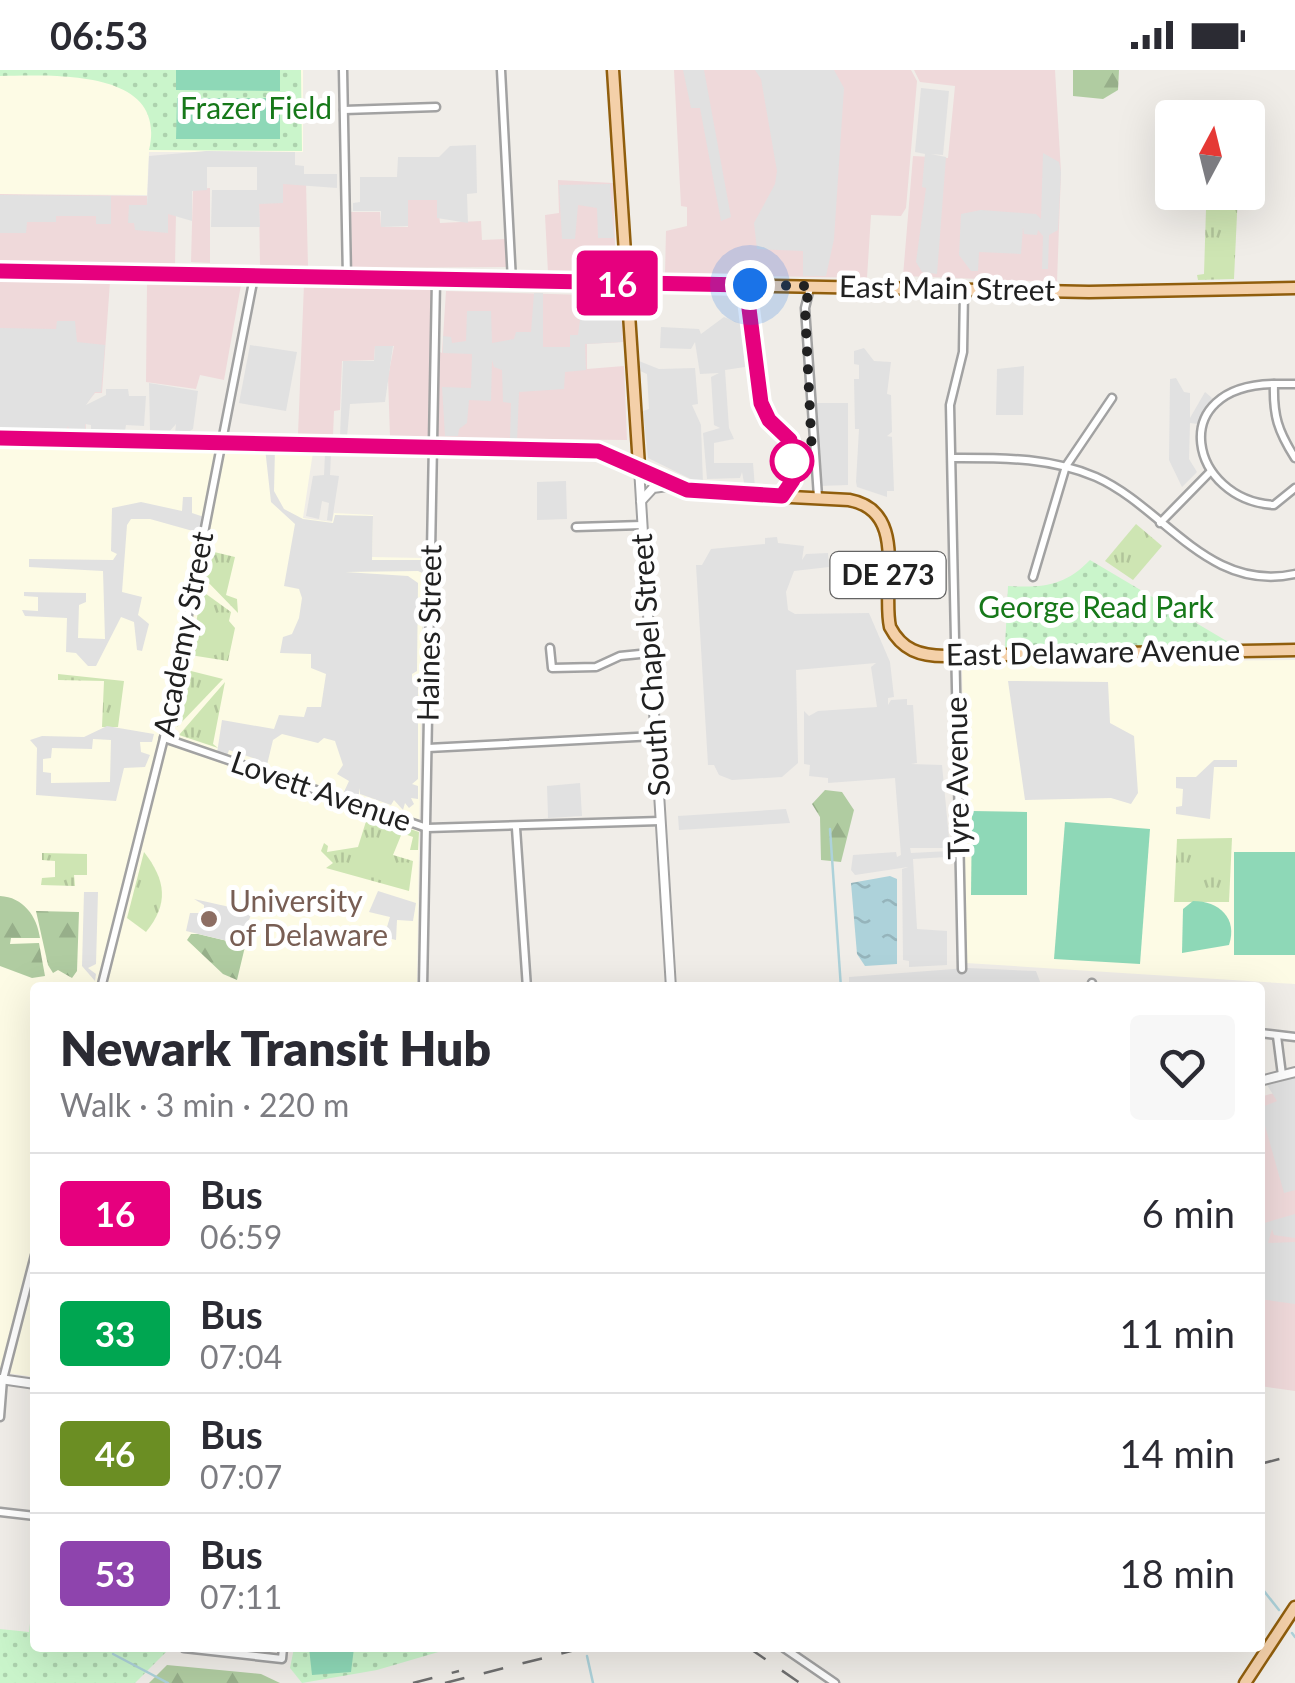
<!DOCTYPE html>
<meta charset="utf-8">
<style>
:root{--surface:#fff;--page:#f7f7f7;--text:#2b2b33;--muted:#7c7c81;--line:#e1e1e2}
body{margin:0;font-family:Lato,sans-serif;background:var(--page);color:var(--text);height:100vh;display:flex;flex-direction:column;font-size:38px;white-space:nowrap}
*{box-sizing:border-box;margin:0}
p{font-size:32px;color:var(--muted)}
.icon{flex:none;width:55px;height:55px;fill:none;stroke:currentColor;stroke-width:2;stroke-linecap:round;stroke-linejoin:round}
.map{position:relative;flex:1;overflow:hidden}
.drawer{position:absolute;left:30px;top:912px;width:1235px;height:670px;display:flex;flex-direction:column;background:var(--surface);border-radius:10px;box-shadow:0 10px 40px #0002}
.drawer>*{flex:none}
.badge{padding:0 20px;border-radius:8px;font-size:35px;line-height:65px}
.needle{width:65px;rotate:7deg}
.tools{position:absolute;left:1155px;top:30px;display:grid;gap:20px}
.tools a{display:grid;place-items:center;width:110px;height:110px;border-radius:10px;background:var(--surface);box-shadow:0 10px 40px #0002;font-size:50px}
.you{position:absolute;width:50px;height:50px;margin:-25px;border:8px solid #fff;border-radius:50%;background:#1a73e8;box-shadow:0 0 0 15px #1a73e833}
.map>.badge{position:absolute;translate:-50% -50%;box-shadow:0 0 0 5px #fff}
.round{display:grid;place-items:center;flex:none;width:105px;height:105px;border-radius:10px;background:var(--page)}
.summary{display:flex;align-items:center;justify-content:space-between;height:170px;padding:0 30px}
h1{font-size:48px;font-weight:800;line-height:75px}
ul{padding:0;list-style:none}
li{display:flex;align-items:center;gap:30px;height:120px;padding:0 30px;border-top:2px solid var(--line)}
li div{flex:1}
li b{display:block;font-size:38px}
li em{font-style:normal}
li .badge{min-width:110px;font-weight:700;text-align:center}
.status{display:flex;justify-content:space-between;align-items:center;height:70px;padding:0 50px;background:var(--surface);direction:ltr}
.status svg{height:28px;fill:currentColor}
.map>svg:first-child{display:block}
.commercial{fill:#efd9da}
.education{fill:#fdfbe5}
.grass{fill:url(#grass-tufts)}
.forest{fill:url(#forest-firs)}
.park{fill:url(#park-dots)}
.pitch{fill:#8ed8b7}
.parking{fill:#e1e1e1;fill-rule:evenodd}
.water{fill:url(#water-ripples)}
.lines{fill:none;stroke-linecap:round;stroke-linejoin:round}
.stream{stroke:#add2da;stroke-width:2.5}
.minor-casing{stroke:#a2a2a2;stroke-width:11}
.tertiary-casing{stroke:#a2a2a2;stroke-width:12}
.primary-casing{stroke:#905e0d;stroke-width:15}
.minor{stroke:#fff;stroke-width:6}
.tertiary{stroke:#fff;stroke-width:8}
.primary{stroke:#f4d0a9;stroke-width:10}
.rail{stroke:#6f6f6f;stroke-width:2.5;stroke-dasharray:20 20;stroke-linecap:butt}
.line-casing{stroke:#fff;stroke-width:22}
.line{stroke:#e6007e;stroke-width:15}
.walk{stroke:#212121;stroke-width:10;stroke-dasharray:0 18}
.stop-dot{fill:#fff;stroke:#e6007e;stroke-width:5}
.education-dot{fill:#8d6e63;stroke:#fff;stroke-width:4}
.labels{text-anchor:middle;stroke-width:10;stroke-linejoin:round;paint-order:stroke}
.shield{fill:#fff;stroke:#646464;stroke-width:2.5}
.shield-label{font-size:28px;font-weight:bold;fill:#212121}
.park-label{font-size:30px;fill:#167819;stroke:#fff}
.street-label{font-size:30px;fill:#212121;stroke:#fff}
.education-label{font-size:30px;fill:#785e54;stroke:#fff;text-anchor:start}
</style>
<div class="status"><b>06:53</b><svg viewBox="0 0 49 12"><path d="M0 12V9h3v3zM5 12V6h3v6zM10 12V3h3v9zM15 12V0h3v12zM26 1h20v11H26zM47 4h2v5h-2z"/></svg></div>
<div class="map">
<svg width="1295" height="1613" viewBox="0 0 1295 1613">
<defs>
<pattern id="grass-tufts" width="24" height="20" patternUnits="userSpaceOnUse" patternTransform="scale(2.5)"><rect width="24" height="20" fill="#cee5b3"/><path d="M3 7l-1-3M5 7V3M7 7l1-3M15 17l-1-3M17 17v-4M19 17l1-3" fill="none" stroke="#b1c49a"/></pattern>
<pattern id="forest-firs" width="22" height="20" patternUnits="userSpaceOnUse" patternTransform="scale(2.5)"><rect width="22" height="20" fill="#b0cca1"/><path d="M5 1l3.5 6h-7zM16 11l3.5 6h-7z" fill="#97af8a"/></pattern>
<pattern id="park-dots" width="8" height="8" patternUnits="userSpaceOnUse" patternTransform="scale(2.5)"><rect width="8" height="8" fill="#caf5cb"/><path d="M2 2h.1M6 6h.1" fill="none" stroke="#add2ae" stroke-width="1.8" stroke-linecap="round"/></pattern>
<pattern id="water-ripples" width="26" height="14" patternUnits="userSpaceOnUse" patternTransform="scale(2.5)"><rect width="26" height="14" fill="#add2da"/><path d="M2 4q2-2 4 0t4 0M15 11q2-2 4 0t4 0" fill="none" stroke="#95b4bb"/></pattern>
</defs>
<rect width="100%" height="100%" fill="#f0ede8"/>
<g class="commercial">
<path d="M674,0h237l6,11 -11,127 -5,8 -30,-1 -4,63 -202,-4 1,-43 21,-5v-19l-6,-1z"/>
<path d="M914,0h141l6,102 -4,110 -154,-6 10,-120 35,2 7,-72 -35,-4z"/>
<path d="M558,110l55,3 3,89 -68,1 -3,-58 14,-2z"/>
<path d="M306,112l2,84 -48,-1 -1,-62 20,-20z"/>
<path d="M210,118v75l-19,-1 2,-73z"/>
<path d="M0,124l147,2v25h20l1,-7h8l-1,51 -175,-4z"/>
<path d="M408,130h29l3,23 41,-2 1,19 23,-1 2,28 -155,1 -1,-56h29l1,15h27z"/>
<path d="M0,210l110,2 -8,111h-7l-10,12 1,27 -86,-2z"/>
<path d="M147,214l94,1 -17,95 -24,-5 -4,14 -50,-7z"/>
<path d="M304,214l128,3 -1,61 11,5 4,-62 174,5 3,46 -36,2v25l37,-3 3,74 -237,-3 -2,-60 6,-31h-19l-1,14 -32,1 -2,49 -6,1 -1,25 -35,-2z"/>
<path d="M1295,1017v304l-35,-5v-289z"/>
</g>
<g class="education">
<path d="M0,0h303v82h-154l-2,43 -147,-1z"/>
<path d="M0,376l313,6 -10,66 29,4 2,-9 39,2 -1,42 51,1 -6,429 -382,1v389l-35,-5z"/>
<path d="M1295,590v324l-329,-21 -4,-300z"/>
</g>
<g class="grass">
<path d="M1218,123h20l-4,86 -36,1 -1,-5 7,-1 2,-65 15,-12z"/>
<path d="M1136,454l26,22 -29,34 -28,-19z"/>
<path d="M210,481l25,6 -9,38 11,4 1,14 -34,-35z"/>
<path d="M202,521l29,21 -2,9 6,7 -7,33 -38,-6z"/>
<path d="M187,600l36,9 -46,48z"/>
<path d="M58,604l66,7 -6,46h-16l2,-46 -46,-1z"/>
<path d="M225,612l-12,62 5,4 -39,-13z"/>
<path d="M368,745l51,17 -1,18h-8l3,-13 -11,-4 -9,22 20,6 -4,30 -83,-23 7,-5 -12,-12 3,-8 4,3 -1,6 31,-5z"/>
<path d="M1232,768l-3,64h-55l3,-63z"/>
<path d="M144,782c22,28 25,52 2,80l-19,-14z"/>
<path d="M42,783l45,1v21h-13l1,11 -34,-1 1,-7 13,-1v-16l-13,-1z"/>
</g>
<g class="forest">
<path d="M1073,0h46l-1,20 -15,9 -30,-3z"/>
<path d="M825,720l17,2 12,18 -13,52 -20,-2 -1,-43 -8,-13z"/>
<path d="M0,826c23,1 37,20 40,42h-29l-1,6 29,-1 6,33 -13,2 -32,-12z"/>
<path d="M36,841l43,1 -2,59 -5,7 -14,-8 -5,3 -5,-8z"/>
<path d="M249,860l-12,50 -14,-6 -36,-34 4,-6h7l42,10z"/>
<path d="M167,1595l94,9 19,9h-131z"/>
</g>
<g class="park">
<path d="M0,0h301l1,81 -153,-1c19,-80 -90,-75 -149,-74z"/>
<path d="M1090,490l145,86 -230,1 3,-61c35,2 57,0 82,-26z"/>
<path d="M35,1510v68l134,1 -34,34h-135v-54l29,3z"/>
<path d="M294,1578h158l-75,22 -75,13 -12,-15z"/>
</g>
<g class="pitch">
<path d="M176,0h104v21l-104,-1z"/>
<path d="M177,28h103v41h-104z"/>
<path d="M972,741l55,1v83h-56z"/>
<path d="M1065,752l85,7 -10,135 -86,-5z"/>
<rect x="1234" y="782" width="61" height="103"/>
<path d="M1193,831c26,0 45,17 36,44l-47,8 1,-44z"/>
<path d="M309,1578h45l-3,24 -39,3z"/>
</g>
<g class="parking">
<path d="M683,0h21l27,147 -10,4 -21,-113h-9z"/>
<path d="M755,0h79l10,18 -10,151 -8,37h-23v-25l-46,-2 -3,-26 21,-39 2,-13 -16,-92z"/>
<path d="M921,18l28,3 -6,64 -12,-1 15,3 -9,117 -15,-2 -6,-10 10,-74 -4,-1 3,-33 -10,-2z"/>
<path d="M476,75l1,48 -10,1 1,29 -31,-5v-18h-29v26l-27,1v-16h-28v-8l7,-1v-25h37l1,-20h41l11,-11z"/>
<path d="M206,81l89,1v13l9,1v8h33v14l-54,-4v19l-24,1 1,23h-49l1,-37h45v-23h-50v23l-15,1v30l-24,-7v19l-33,-3 -1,-7h-6l1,-18h18l2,-49z"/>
<path d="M1043,83l16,9 2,10 -3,58 -9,5 -1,34h-6l1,-33 -5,-6 -1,5 -13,-1 -1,-7 -2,27 -42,-2 -1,19h-7l-12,-16 2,-41 20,-4 55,4 5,5z"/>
<path d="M610,114l4,54h-16l-1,-30 -19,-3 -3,34h-13l-3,-54z"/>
<path d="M0,125l111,1v28h-15v-8h-40v6h-29l-1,11h-26z"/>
<path d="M534,223h9v54h27v-12h8l2,-15 9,-3 32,1 1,24 -37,2 1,26 -21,2 -1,17 -45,3 -2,50 -7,-1 1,-38 -8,-1 -1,-32 -8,-3 -2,-7 -1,41 -22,-1 -2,23 -8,6 -1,7h-13l-3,-49 29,1 1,-34 -29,-1v-17l8,1 1,6 14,-2 1,-30h24l1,32 22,-4 2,-7h15z"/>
<path d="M724,247l17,7 4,43 -20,3 4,58 5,11 -20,4v20h39l2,25h-10l-3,-16 -2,6 -33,1 -4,-46 17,-5 -6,-3 -3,-48 8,-4 -19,1 -5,-32 -4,7 -31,-1 1,-21 38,2 2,5z"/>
<path d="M57,251h18l2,21 28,3 -4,47h-6l-9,13 20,-10v-6h22l1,7h17l-2,30 -18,-1 -1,6 -34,-1v-5l-6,-1v8l-15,-1 -2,-5 -3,6 -65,-2v-102l56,1z"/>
<path d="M250,275l47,7 -11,59 -47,-8z"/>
<path d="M375,276h18l-8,56 -35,2 -3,33h-7l3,-76h31z"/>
<path d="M864,278l10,13 17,1 -4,32 4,1 1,37 -5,4 5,1 2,54h-7v6l-30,-10 -1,-5 3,-53h-4l-1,-50h5v-14l-5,-1v-13z"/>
<path d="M639,291l20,8 36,-1 3,36 -6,1 9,20 2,60 -55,-27 -5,-47 6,-2 -2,-35 -7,-3z"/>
<path d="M1024,296l-1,49h-27l1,-46z"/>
<path d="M1176,308l8,14 6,1v25l15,-26 7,6 -14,26 -8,-1 -1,36 8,13 -15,15 -13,-27 1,-81z"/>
<path d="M149,313l49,8 -5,38 -8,5h-10l1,-10 -9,10 -17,-4z"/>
<path d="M817,333h31v82l-29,1z"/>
<path d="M265,378h10l-1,43 10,18 19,10 30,4 2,-8 38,1 -1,44h57v16l-11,-5 -73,1 63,4 10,7 -1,88 -5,3v6l6,1v98l-6,5 6,2v13l-7,-1 3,6 -5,4 -4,-5 -2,7 -9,-10 -3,5 -31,-11v-6l-2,11 -15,-5 6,-13 -12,-7 6,-9 -8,-24 -11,-3 -6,5 -36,-9 -9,6 -7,29 -12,-4 2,-6 -27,-9 -2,6 -10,-3 5,-33 52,9 5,-14 25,2 3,-10h14l5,-33 -15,-6v-14l-31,-1 3,-16 9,-3 7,-16 3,-20 -3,-9 -15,-3 11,-62 -24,-22z"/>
<path d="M325,384h6l-1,21 9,1 -7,45 -5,-1 2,-17 -7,-2 -3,18 -13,-3 7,-40 11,-1z"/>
<path d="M566,411l1,38 -30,1v-38z"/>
<path d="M183,427h9v16l12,4 -4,16 -50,-14h-19l-4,6 -5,67 20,5 -4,18 11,9 -7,27 -5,-1 -3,-28 -13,-5 -25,49h-8l-12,-13 -10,-1 1,-34 -42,-2 -3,-6 16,1v-14l-14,-1v-4l62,1v9l-7,3 -1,33 27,1 -2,-68 -74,-4v-8l84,1 4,-6 -6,-3 1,-43 29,-6 41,9z"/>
<path d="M777,467l1,6 26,3 -2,14 4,-6 22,-1 1,14 -35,4 -8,21 2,18 7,4 74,-1 21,49 4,35 -6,1v7l3,-5 16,-1v6h6l4,58 -6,1 31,1 8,83h-40l1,5 38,-2 -2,6 -34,2 4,70 30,2v34l-38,2v-6l-6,-1 -1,-91 6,-2 -53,8 -4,-5 2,-15 43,-3 1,5 4,-2 -6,-77 -67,5v-5l-19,-2 1,-11 -6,-1v-53l5,5 9,-5 59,-4 -6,-40 5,-4 -80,7 2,93 -16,14 -50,3 -13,-5 -5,-10h-6l-12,-200h6l9,-16 54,-5v-6z"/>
<path d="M1008,611l100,1 2,41 24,13 4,57 -7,11 -20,-6 -86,2z"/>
<path d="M107,656l47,8 -2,8h-12l1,10 9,3 -5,12 -21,1 -8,33 -80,-6 1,-47 -7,-8 12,-4 42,1zM93,669l18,1 -1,42 -59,1v-10l-8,-1v-13l8,-1 1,-10 40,1z"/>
<path d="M1214,690h23v7h-23l-4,52 -34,-5v-7l6,-1 1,-17 -7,-1v-11h20z"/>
<path d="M580,713l2,33 -34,2 -1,-32z"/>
<path d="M786,739l4,14 -111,7 -1,-14z"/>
<path d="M378,821l38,12 -3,18 -16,-1 -1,20 -12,-3 6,-20 -21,-5z"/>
<path d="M84,822h14l-2,72 -8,4 8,6 -1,7 -13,-15z"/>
<path d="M194,829l58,13 -12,32 -54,-13 4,-18h14v-8z"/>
<path d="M967,898l69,3 6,16h-193v-10z"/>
<path d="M1295,1007v113l-11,3 -24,-85 17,-7 -10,-16z"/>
<path d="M1295,1144v24l-21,-3 -2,-6 -4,14 27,-1v62l-35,-5 1,-75z"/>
</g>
<path class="water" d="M890,806l7,3v85l-32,2 -8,-12 -6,-71z"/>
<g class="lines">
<g class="stream">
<path d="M830,759l11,159"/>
<path d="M1260,1516l19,24"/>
<path d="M1292,1563l3,4"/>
<path d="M113,1584l55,29"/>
<path d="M587,1586l6,27"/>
</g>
<g class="minor-casing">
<g id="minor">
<path d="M343,0l4,208"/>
<path d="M501,0l11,211"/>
<path d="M344,40l92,-3"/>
<path d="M810,218l-5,20 13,189"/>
<path d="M1274,314c-110,2 -84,116 0,121l21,-17"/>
<path d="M1295,314h-21c-1,32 4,47 21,74"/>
<path d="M953,388c50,0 96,-1 143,19 69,31 112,116 199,97"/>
<path d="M1160,453l51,-52"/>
<path d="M576,457l66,-2"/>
<path d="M1033,507l33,-111 46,-68"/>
<path d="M550,578l2,20 44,-1 24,-11 30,-3"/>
<path d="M164,668l263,90 233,-7"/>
<path d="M428,678l227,-12"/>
<path d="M516,758l11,160"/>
<path d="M962,899l-12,-564 13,-53 1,-62"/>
<path d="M1092,913l1,5"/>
<path d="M101,918l63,-250 90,-461"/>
<path d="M423,918l13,-708"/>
<path d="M1260,963l35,4"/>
<path d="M1277,966l5,39"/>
<path d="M0,1347l3,-38 32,-124"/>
<path d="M0,1442l35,4"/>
<path d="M184,1578l98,11 1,-11"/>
<path d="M784,1578l51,35"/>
</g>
</g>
<g class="tertiary-casing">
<g id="tertiary">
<path d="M639,398l32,520"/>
<path d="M641,431l12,-13 22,-3"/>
<path d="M1260,1011l35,-9"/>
<path d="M0,1309l35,5"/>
</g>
</g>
<g class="primary-casing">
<g id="primary">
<path d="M613,0l26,396"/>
<path d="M0,201l1089,21 206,-4"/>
<path d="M0,368l597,13 101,41 151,8c60,11 32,85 41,127 12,23 30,29 55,29l350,-6"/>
<path d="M1245,1613l50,-76"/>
</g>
</g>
<use href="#minor" class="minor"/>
<use href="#tertiary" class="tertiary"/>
<use href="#primary" class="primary"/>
<g class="rail">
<path d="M1260,1394l35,-9"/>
<path d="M749,1578l51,35"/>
<path d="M413,1613l46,-12"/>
<path d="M445,1613l138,-35"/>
</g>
</g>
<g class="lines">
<g class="line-casing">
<path id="line" d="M0,201l746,14 15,118 8,17 21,20 3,40 -11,16 -95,-6 -89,-39 -598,-13"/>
</g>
<use href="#line" class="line"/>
<path class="walk" d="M750,215l60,1 -5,22 7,146 -20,7"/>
</g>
<circle class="stop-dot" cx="792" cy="391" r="20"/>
<circle class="education-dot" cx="209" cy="849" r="10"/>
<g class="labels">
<rect class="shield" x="830.5" y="482" width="115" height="46" rx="8"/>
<g class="shield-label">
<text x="888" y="515">DE 273</text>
</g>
<g class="park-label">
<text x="256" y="49">Frazer Field</text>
<text x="1096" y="548">George Read Park</text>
</g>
<g class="street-label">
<text transform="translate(947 219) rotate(1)" y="10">East Main Street</text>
<text transform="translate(430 563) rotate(-89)" y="10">Haines Street</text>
<text transform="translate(184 564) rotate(-79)" y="10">Academy Street</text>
<text transform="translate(1093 583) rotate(-1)" y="10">East Delaware Avenue</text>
<text transform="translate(651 595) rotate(-94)" y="10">South Chapel Street</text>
<text transform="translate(958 708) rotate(-91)" y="10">Tyre Avenue</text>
<text transform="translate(321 722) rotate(19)" y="10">Lovett Avenue</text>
</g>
<g class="education-label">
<text x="229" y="842">University<tspan x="229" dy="34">of Delaware</tspan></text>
</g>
</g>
</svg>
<div class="tools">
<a><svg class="needle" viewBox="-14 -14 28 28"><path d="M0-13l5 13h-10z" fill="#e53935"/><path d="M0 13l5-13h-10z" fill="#7c7c81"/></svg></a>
</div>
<div class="you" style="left:750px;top:215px"></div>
<b class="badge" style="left:617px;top:213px;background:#e6007e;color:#fff">16</b>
<section class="drawer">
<div class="summary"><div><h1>Newark Transit Hub</h1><p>Walk · 3 min · 220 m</p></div><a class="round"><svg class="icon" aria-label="heart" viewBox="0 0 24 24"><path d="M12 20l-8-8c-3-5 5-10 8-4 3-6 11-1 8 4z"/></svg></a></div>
<ul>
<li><span class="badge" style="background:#e6007e;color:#fff">16</span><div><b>Bus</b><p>06:59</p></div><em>6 min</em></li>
<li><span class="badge" style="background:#00a651;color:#fff">33</span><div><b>Bus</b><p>07:04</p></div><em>11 min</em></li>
<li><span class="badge" style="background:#6b8e23;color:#fff">46</span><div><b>Bus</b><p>07:07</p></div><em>14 min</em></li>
<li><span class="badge" style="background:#8e44ad;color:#fff">53</span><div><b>Bus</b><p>07:11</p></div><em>18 min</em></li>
</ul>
</section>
</div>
